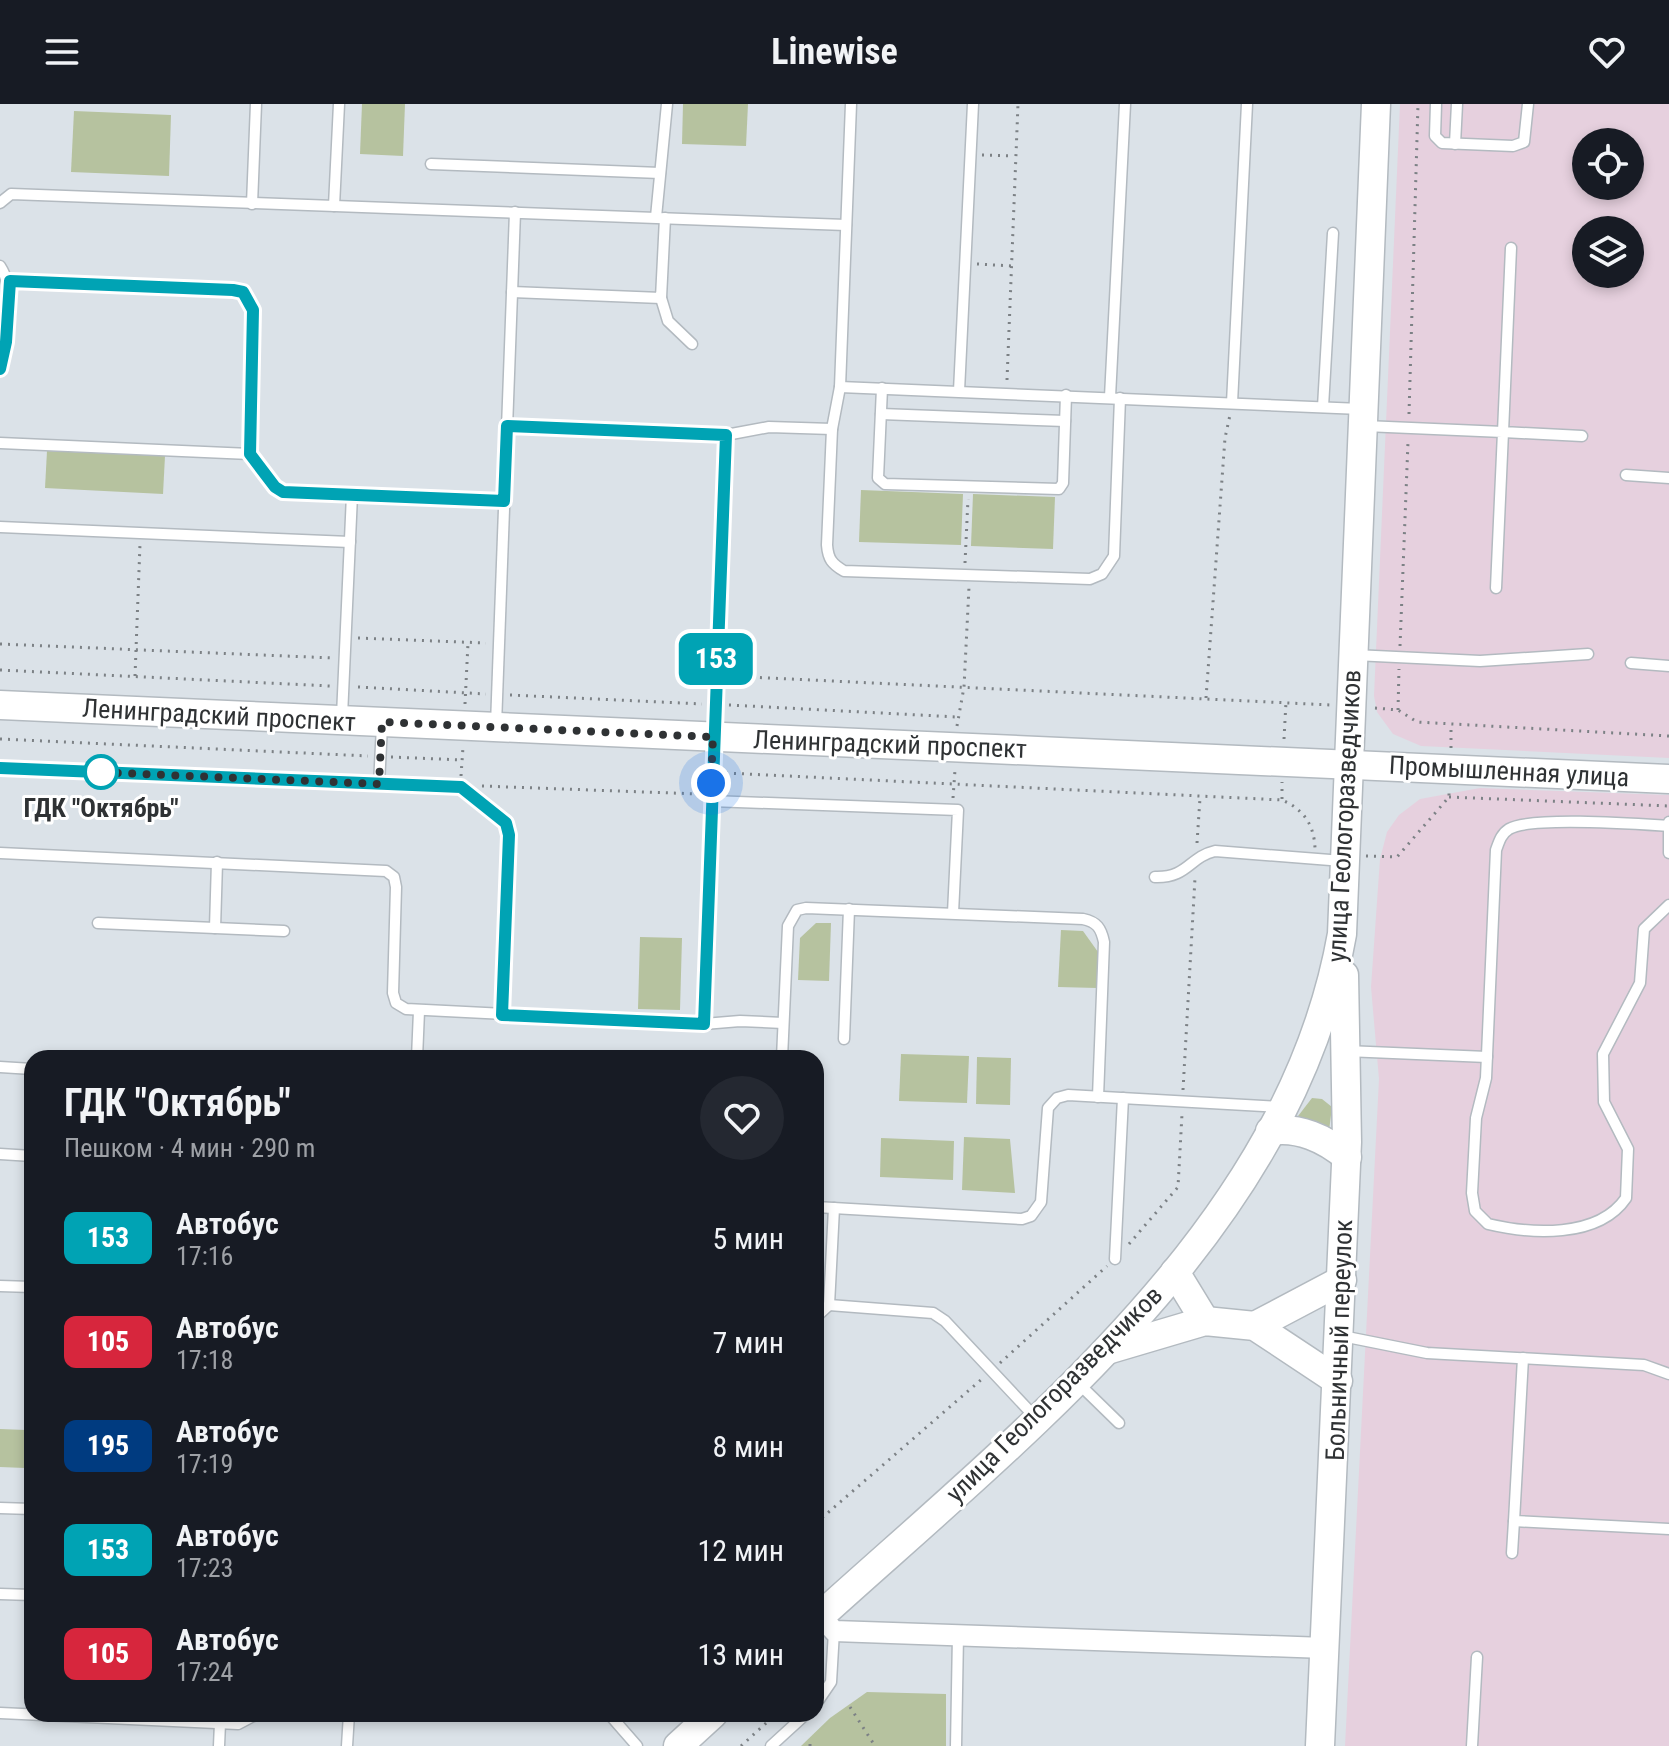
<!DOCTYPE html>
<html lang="ru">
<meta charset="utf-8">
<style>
:root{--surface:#171b24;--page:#242831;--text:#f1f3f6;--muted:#9ea1a6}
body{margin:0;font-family:"Roboto Condensed",sans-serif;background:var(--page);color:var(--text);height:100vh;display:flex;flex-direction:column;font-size:30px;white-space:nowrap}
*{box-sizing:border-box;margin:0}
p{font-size:26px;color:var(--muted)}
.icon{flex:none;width:44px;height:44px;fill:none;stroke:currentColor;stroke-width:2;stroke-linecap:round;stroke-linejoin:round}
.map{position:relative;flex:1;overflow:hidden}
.sheet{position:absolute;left:24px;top:946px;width:800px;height:672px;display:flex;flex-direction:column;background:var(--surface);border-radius:24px;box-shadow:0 4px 12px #0003}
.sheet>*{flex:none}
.badge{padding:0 16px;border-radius:12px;font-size:28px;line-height:52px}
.controls{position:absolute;left:1572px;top:24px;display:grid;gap:16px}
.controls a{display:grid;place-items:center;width:72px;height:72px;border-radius:50%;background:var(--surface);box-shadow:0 4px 12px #0003;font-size:40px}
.you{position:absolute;width:40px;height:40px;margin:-20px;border:6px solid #fff;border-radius:50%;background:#1a73e8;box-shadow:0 0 0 12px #1a73e833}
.map>.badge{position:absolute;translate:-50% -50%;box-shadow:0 0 0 4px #fff}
.round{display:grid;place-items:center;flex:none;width:84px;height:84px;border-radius:42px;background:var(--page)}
.overview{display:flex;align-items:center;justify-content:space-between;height:136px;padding:0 40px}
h1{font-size:38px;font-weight:700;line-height:60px}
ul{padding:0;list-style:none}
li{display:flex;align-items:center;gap:24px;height:104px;padding:0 40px}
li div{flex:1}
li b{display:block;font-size:30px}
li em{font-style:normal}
li .badge{min-width:88px;font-weight:700;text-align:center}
header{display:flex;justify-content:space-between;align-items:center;height:104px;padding:0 40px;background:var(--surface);font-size:36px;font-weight:700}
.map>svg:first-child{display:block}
.industrial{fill:#e6d0de;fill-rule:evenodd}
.green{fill:#b6c29f}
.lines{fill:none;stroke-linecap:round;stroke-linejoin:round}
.lane-casing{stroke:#b3bac0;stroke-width:13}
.street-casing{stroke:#b3bac0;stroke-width:23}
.secondary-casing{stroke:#b3bac0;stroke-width:31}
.path{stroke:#7c8185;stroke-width:3;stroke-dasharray:2 6;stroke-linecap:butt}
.lane{stroke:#fff;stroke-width:10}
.street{stroke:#fff;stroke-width:20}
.secondary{stroke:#fff;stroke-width:28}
.line-casing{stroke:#fff;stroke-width:18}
.line{stroke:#00a3b4;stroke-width:12}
.walk{stroke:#2f3234;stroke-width:8;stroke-dasharray:0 14.4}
.stop-dot{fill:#fff;stroke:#00a3b4;stroke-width:4}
.labels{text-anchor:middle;stroke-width:6;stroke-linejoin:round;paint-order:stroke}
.street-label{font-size:26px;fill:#2f3234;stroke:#fff}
.stop-label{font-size:26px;font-weight:bold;fill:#2f3234;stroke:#fff}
</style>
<header><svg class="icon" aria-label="menu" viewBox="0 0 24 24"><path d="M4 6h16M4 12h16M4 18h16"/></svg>Linewise<svg class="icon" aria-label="heart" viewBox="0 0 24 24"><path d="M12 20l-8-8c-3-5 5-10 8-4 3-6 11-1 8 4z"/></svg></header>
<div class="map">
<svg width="1669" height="1642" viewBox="0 0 1669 1642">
<rect width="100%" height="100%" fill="#dbe2e8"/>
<g class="industrial">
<path d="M1400,0h269v654l-248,-12 -28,-12 -16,-22 -3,-16zM1586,38h44v44h-44zM1586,126h44v44h-44z"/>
<path d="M1480,684l189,7v951h-324l34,-667 -8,-92 9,-128 7,-27 12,-17 21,-16z"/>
</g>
<g class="green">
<path d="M362,0h43l-2,52 -43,-2z"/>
<path d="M683,0h65l-2,42 -64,-2z"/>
<path d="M74,7l97,4 -2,61 -98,-4z"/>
<path d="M47,347l118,5 -2,38 -118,-6z"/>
<path d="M861,386l102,4 -2,51 -102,-3z"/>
<path d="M973,390l82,3 -2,52 -82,-3z"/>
<path d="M816,819h15l-2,58 -31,-1 2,-42z"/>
<path d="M1061,826l22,1 15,21 -1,36 -39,-1z"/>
<path d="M640,833l42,1 -2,72 -42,-1z"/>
<path d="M901,950l68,2 -2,47 -68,-2z"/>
<path d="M977,953l34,1 -1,47 -34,-1z"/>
<path d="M1312,994l10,1 10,8 -3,24 -34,-11z"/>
<path d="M964,1033l46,2 5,54 -53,-3z"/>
<path d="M881,1034l73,3 -1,39 -73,-3z"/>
<path d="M0,1325l26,1 -1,38 -25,-1z"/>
<path d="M867,1588l79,2v52h-145l29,-28z"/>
</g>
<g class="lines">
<g class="lane-casing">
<g id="lane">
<path d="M1436,0l-1,32 7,7 71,3 11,-4 4,-38"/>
<path d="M1455,40l2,-40"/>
<path d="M431,60l229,9"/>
<path d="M0,99l11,-9 835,31"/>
<path d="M252,100l4,-100"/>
<path d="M334,102l5,-102"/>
<path d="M656,113l11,-113"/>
<path d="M1511,144l-8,184 79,4"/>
<path d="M0,162c17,26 9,73 0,103"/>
<path d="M10,177l233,11 10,18 -3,144 25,33 8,5 221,9"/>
<path d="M512,188l149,6 4,-80"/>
<path d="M661,194l7,23 24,23"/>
<path d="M840,283l11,-283"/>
<path d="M882,284l-4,90 7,6 174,5 4,-6 3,-88"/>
<path d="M959,287l14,-287"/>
<path d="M1110,293l15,-293"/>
<path d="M1232,299l15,-299"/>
<path d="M1323,303l10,-174"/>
<path d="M881,310l184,7"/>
<path d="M507,322l219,9"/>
<path d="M1365,322l138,6 -7,156"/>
<path d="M832,325l-5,116c1,14 5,19 17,26l246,8 12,-5 12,-18 6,-158"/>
<path d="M0,339l250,11"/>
<path d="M1626,371l43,3"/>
<path d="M0,423l350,15"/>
<path d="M1354,551l126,6 108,-7"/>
<path d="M1631,559l38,3"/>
<path d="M342,612l10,-221"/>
<path d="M496,621l19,-513"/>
<path d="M0,664l461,19 45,36 3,12 -7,180"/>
<path d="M379,680l3,-58"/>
<path d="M1669,718v31"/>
<path d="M1669,722c-31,-2 -137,-10 -160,3 -8,5 -10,13 -13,21l-10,228 -10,40 -4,75 3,18 13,13c42,10 110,15 138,-26l2,-49 -24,-47 -1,-48 37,-71 4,-54 25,-24"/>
<path d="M0,749l386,18 8,6 2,10 -3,106 3,10 10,6 298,15 36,-3 43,2"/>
<path d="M1155,773c33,1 34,-20 60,-26l128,10"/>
<path d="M953,809l5,-103 -247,-9 15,-366 43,-8 63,2 8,-42 521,22"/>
<path d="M98,819l186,8"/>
<path d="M215,824l2,-66"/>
<path d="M704,920l7,-223"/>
<path d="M844,935l5,-130"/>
<path d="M1346,947l141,6"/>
<path d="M417,954l2,-47"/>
<path d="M782,954l6,-132 9,-16 9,-2 277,11c14,3 18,9 21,23l-6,155"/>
<path d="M0,963l32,2"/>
<path d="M0,1050l32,2"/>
<path d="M816,1103l206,12 9,-3 10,-14 7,-94 9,-10 11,-3 213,12"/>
<path d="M1115,1155l8,-161"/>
<path d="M0,1182l32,1"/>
<path d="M829,1201l104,8 12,8 90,96"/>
<path d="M816,1213l13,-12 5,-97"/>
<path d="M1342,1232l85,17 217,12 25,9"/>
<path d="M1523,1254l-9,163 155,8"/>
<path d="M1078,1279l41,40"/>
<path d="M0,1404l32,1"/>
<path d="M1512,1449l2,-32"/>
<path d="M0,1490l32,1"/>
<path d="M816,1600l15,-22 3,-51"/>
<path d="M0,1609l238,11 19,-10"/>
<path d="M609,1610l28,32"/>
<path d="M219,1642l1,-23"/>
<path d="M347,1642l2,-32"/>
<path d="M771,1642l35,-32"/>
<path d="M956,1642l2,-111"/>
<path d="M1472,1642l5,-89"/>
</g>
</g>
<g class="street-casing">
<path id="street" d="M821,1512l13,15 491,17"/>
</g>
<g class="secondary-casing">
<g id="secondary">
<path d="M0,601l1669,74"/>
<path d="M1270,1027c28,-5 56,8 77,26"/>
<path d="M1175,1168l30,49"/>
<path d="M1255,1222l87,-46"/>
<path d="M1107,1246l98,-29 50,5 83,55"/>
<path d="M816,1516c208,-189 474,-392 526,-686l34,-830"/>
<path d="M678,1642l35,-32"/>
<path d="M1320,1642l27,-604 -3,-167"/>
</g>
</g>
<g class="path">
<path d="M982,51l32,1"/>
<path d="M977,160l35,2"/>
<path d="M1007,276l11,-276"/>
<path d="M1409,310l9,-310"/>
<path d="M965,459l3,-64"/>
<path d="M358,534l128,5"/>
<path d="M0,540l333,14"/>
<path d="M1400,542l8,-204"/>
<path d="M0,566l330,16"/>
<path d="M135,572l5,-132"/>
<path d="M728,572l603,29"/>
<path d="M358,583l128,7"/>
<path d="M510,591l192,9"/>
<path d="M1206,594l19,-260 5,-23"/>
<path d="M465,600l3,-61"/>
<path d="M729,601l228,12"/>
<path d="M1375,604l23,2 19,12 252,14"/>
<path d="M1398,606l1,-41"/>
<path d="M957,622l7,-39 5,-100"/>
<path d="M0,635l368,17"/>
<path d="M1284,635l2,-37"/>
<path d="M1451,644v-24"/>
<path d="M391,653l71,3"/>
<path d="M726,669l556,27c21,9 32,24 33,48"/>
<path d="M461,672l2,-29"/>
<path d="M482,682l217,8"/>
<path d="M1449,693l220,9"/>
<path d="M953,694l2,-28"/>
<path d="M1282,695v-17"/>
<path d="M1197,739l3,-45"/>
<path d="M1366,752l31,1 52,-60v-5"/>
<path d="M1183,986l12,-212"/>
<path d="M1129,1140l49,-57 4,-73"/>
<path d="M1000,1259l107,-97"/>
<path d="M816,1419l166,-144"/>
<path d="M850,1603l25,39"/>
<path d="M741,1642l35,-32"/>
<path d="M810,1642v-8"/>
</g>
<use href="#lane" class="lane"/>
<use href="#street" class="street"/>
<use href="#secondary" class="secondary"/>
</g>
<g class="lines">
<g class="line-casing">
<path id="line" d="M0,265l6,-27 4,-61 223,9 10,2 10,18 -3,144 25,33 8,5 221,9 3,-75 219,9 -22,589 -202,-9 7,-180 -3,-12 -45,-36 -461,-19"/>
</g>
<use href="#line" class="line"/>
<path class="walk" d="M101,668h-6l284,12 3,-62 331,15 -2,46"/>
</g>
<circle class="stop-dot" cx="101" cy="668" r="16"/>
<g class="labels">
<g class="street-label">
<text transform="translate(219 611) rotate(3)" y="9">Ленинградский проспект</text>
<text transform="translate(890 640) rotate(2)" y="9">Ленинградский проспект</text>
<text transform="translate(1509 667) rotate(3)" y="9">Промышленная улица</text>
<text transform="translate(1344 712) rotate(-87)" y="9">улица Геологоразведчиков</text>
<text transform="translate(1339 1236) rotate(-88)" y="9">Больничный переулок</text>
<text transform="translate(1054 1290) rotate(-45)" y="9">улица Геологоразведчиков</text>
</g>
<g class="stop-label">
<text x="101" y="713">ГДК "Октябрь"</text>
</g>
</g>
</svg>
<div class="controls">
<a><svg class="icon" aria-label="locate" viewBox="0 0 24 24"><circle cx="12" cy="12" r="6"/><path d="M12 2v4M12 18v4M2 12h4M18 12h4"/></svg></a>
<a><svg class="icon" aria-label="layers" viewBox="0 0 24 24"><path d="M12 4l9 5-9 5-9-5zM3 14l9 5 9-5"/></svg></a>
</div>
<div class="you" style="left:711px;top:679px"></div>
<b class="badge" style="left:716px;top:555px;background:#00a3b4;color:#fff">153</b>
<section class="sheet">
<div class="overview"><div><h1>ГДК &quot;Октябрь&quot;</h1><p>Пешком · 4 мин · 290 m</p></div><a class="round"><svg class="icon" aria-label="heart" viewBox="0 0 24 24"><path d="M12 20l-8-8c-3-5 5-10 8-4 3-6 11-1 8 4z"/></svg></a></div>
<ul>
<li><span class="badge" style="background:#00a3b4;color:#fff">153</span><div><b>Автобус</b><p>17:16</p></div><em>5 мин</em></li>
<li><span class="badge" style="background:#d7263d;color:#fff">105</span><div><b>Автобус</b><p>17:18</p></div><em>7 мин</em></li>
<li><span class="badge" style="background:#003b80;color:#fff">195</span><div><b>Автобус</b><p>17:19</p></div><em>8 мин</em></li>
<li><span class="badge" style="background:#00a3b4;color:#fff">153</span><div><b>Автобус</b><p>17:23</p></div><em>12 мин</em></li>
<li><span class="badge" style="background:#d7263d;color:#fff">105</span><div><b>Автобус</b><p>17:24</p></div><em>13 мин</em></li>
</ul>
</section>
</div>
